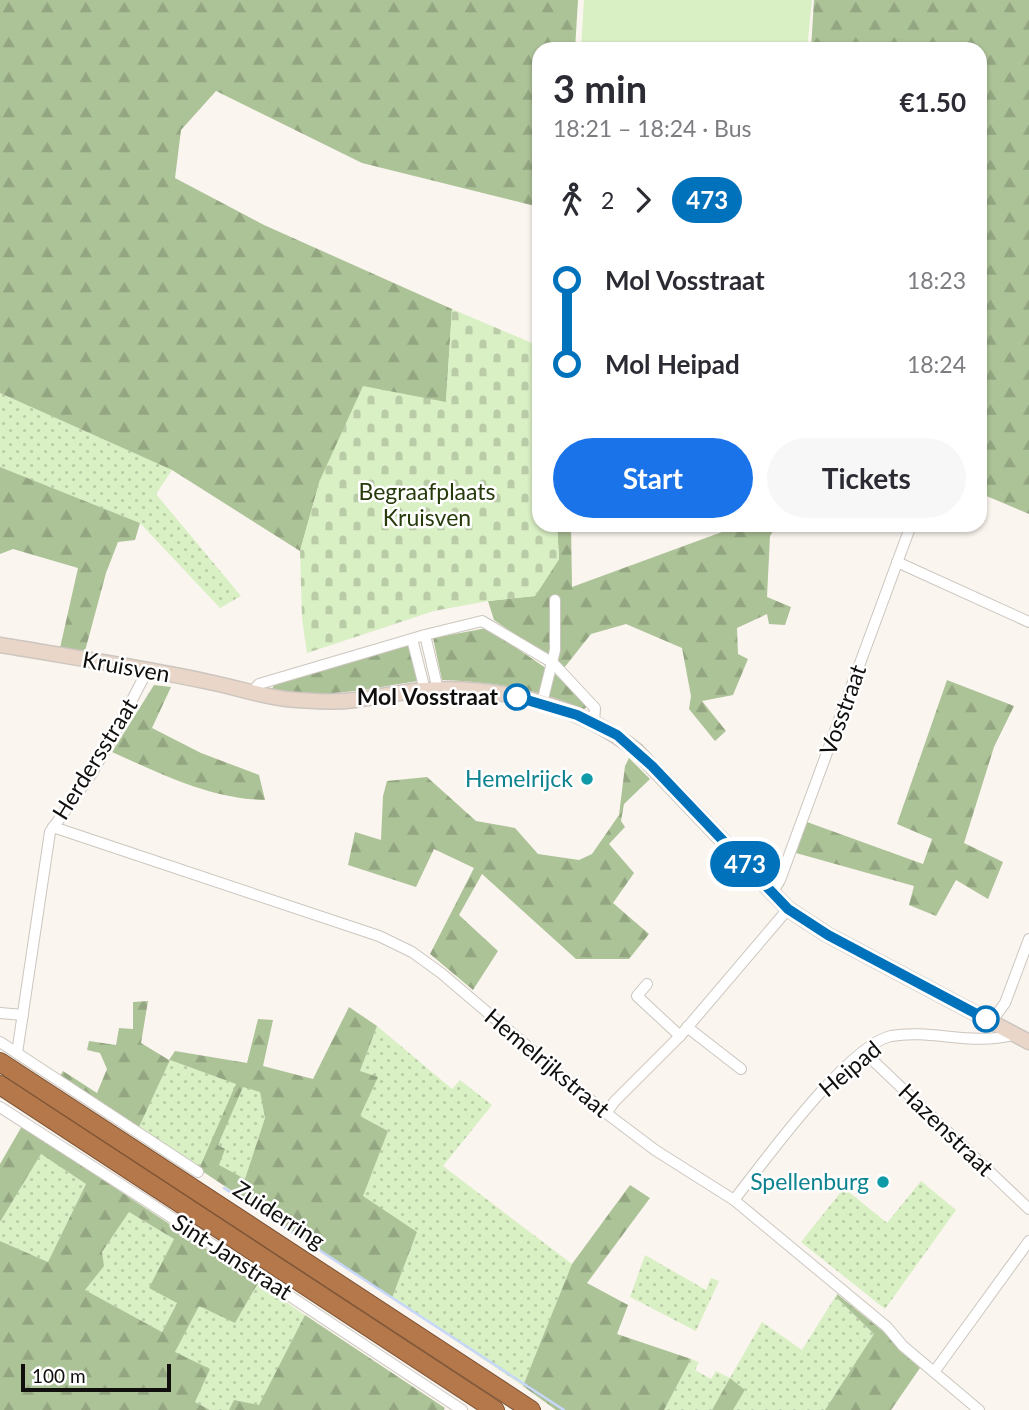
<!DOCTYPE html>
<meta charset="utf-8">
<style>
:root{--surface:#fff;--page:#f7f7f7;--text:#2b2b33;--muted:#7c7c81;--accent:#1a73e8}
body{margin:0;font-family:Lato,sans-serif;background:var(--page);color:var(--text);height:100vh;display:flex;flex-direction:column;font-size:26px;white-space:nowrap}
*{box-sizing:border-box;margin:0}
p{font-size:23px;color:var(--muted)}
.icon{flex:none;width:38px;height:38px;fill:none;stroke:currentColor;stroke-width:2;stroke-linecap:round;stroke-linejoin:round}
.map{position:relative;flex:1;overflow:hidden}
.details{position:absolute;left:532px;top:42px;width:455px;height:490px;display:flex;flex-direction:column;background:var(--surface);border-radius:21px;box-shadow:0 2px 5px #0004}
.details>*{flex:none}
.badge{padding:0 14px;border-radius:23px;font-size:24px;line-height:46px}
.scale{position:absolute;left:21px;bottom:18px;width:150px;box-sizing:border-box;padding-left:7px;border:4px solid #110f0d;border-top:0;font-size:19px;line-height:24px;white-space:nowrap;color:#110f0d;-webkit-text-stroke:5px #fff;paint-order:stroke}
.map>.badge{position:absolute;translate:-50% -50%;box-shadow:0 0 0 4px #fff}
.legs{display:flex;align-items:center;gap:10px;height:77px;padding:0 21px;font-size:23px}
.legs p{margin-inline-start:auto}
.summary{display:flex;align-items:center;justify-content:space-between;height:119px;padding:0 21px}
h1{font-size:38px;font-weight:700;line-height:52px}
.button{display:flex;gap:14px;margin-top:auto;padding:14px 21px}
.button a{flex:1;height:80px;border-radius:42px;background:var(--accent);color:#fff;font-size:28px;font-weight:700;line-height:80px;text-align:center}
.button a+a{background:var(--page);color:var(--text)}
ul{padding:0 21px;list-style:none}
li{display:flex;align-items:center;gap:24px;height:84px;font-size:26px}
li i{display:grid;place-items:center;width:10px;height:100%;margin:0 9px;background:currentColor}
li i::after{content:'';width:18px;height:18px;margin:-9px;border:5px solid;border-radius:50%;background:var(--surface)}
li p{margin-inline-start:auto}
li:first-child i{background:linear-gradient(#0000 50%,currentColor 0)}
li:last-child i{background:linear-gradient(currentColor 50%,#0000 0)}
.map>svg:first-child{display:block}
.grass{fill:url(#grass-dots)}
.forest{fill:url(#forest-firs);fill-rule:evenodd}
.cemetery{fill:url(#cemetery-stones)}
.park{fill:#d9efc4}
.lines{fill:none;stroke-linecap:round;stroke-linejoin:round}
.stream{stroke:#c6d7f9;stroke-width:2.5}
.street-casing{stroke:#ccc6bf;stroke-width:12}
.secondary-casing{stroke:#ccc6bf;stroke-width:17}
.highway-casing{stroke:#7c5335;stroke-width:20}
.street{stroke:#fff;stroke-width:10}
.secondary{stroke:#e9d6c9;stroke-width:14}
.highway{stroke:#b5784a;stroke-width:18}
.line-1-casing{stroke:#fff;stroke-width:16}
.line-1{stroke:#0072bc;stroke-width:10}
.stop-1-dot{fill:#fff;stroke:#0072bc;stroke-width:3.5}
.culture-dot{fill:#0f9aa8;stroke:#fff;stroke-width:2.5}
.labels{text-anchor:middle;stroke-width:5;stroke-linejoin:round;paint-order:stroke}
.park-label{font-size:23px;fill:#263a0a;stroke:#fff}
.street-label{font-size:23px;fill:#110f0d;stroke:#fff}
.stop-label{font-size:23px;font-weight:bold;fill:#110f0d;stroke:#fff;text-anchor:end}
.culture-label{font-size:23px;fill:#0d838f;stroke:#fff;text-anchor:end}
</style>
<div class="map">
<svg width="1029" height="1410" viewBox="0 0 1029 1410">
<defs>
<pattern id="grass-dots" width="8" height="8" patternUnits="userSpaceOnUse" patternTransform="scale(1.75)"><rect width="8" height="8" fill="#d9efc4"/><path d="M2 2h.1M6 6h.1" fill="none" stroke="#b9cca7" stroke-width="1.8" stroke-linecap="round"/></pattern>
<pattern id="forest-firs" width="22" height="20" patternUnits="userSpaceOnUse" patternTransform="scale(1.75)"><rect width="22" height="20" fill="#acc297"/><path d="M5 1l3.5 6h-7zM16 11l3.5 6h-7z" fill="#93a681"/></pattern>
<pattern id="cemetery-stones" width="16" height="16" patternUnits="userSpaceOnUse" patternTransform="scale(1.75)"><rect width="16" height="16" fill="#d9efc4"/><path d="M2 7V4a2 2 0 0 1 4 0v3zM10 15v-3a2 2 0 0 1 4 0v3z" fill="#b9cca7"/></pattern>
</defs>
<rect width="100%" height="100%" fill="#fbf5ef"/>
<g class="grass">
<path d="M0,393l172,77 -16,24 85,102 -21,12 -80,-85 -140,-56z"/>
<path d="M377,1026l75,63 8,-9 32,25 -49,61 129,98 -49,122 -131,-88 25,-66 -55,-36 26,-65 -28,-15v-45z"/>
<path d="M170,1060l67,24 -38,85 -60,-42z"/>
<path d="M243,1086l17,6 5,26 -20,62 -26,-15 -1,-20z"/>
<path d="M41,1154l45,30 -38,78 -48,-21v-19z"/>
<path d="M921,1181l35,29 -71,99 -84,-67 43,-54 43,35z"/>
<path d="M129,1212l45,27 -24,49 27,15 -15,29 -77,-42 18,-24 -1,-14z"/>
<path d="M645,1255l61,35 5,-12 8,3 -23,50 -66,-34z"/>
<path d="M258,1283l47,32 -46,91 -25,-6 -5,10h-19l-15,-8 -20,-50 24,-47 36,18z"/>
<path d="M837,1294v4l37,36 -49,76h-92l12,-20 -15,-12 -18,32h-48l27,-51 8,3 -4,8 16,9 5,-8 14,7 32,-56 40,28z"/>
</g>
<g class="forest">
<path d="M0,0h578l-3,49h-36v158l-177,-44 -146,-72 -35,39 -6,48 89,47 188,84 -6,93 -126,78 -20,71 -128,-81 -172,-77z"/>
<path d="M814,0h215v514l-45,-19 -4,3v-449h-169z"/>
<path d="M0,467l140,56 -5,17 -17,2 -12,31 -21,78 -25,-3 18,-80 -65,-19 -13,5z"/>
<path d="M557,525h14l1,62 169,-62h36l-7,11 -3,61 24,10 -6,18 -16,-1 -2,-10 -30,14 1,26 10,5 -15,36 -31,6 24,30 -11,10 -26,-32 2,-13 -9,-48 -56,-24 -35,10 -27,34 -70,-48 -6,-19 47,-5 24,-37z"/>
<path d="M487,628l69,47 28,27 2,6 -6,2c-41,-23 -91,-28 -138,-30l-9,-42z"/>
<path d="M408,645l10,36c-47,7 -99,20 -146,8l3,-6z"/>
<path d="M947,680l67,26 -20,41 -30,96 39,19 -15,37 -32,-19 -20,36 -27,-11 5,-19 -118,-33 11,-31 116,42 9,-25 -35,-15z"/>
<path d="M154,685l17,2 -19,41 49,25 58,22 6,25c-54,-1 -104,-26 -153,-48z"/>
<path d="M629,758l21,21 -26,25 -3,17 4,6 -16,17 25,29 -21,30 36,31 -20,25h-53l-94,-85 -23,41 39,36 -25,39 -43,-36 44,-86 -40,-19 -18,38 -68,-22 7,-33 26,8 2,-44 4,-15 40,-4 49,44 39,7 23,26 41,6 13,-6 27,-39 6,-49z"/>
<path d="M148,1001l-7,42 28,17 6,-9 72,12 11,-44 15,1 -10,46 50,13 36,-72 28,19 -17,45 18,6 -18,39 28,15 -25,65 54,36 -25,66 -193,-129 37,-85 -66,-24 -31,67 -79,-51 3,-5 34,22 10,-24 -7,-16 -13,-3 2,-9 27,4 3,-17 14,1v-27zM243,1087l17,5 5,26 -20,61 -26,-14 6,-16 -7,-4z"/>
<path d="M22,1126l236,157 -23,40 -36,-17 -24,46 35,17 -15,33 15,8h-210v-169l48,21 38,-78 -45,-30 -41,68v-58zM129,1212l45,27 -25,49 28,15 -15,29 -77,-42 19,-24 -2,-14z"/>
<path d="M630,1185l20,13 -63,85 41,22 -11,29 74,25 -27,51h-108l-33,-24 49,-122z"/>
<path d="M837,1294l53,43 9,13 21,18 -29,42h-66l49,-76 -37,-36z"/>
<path d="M305,1315l140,93 -1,2h-215l5,-10 25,5z"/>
<path d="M730,1378l15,12 -12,20h-21z"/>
</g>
<path class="cemetery" d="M452,309l87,37v179h18l2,34 -24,37 -47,5 -54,10 -127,42 -5,-35 -2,-67 20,-71 43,-94 83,16z"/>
<path class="park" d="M584,0h228l-5,49h-226z"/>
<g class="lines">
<path class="stream" d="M224,1188l340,222"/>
<g class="street-casing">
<g id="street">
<path d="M897,562l132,60"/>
<path d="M425,635l13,55"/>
<path d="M412,639l13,51"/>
<path d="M251,693l8,-9 166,-49 57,-14 71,42 42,45 -1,15"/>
<path d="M542,703l13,-53v-50"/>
<path d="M53,827l326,109 33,16 29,21 165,140 49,37 79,50 153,127 16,19 76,64"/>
<path d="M772,893l8,-13 131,-355"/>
<path d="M647,984l-10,12 43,40"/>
<path d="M0,1013l23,2"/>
<path d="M991,1022l14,-19 24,-64"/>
<path d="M687,1027l54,42"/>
<path d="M0,1042l198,130"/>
<path d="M864,1052l165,157"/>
<path d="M17,1053l33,-221 42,-59 24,-42 31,-60"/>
<path d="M0,1107l148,95 314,208"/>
<path d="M606,1113l9,-12 65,-65 108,-127"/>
<path d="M734,1200c29,-37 114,-155 157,-164 41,-7 79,10 122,-1"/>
<path d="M934,1372l95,-131"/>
</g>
</g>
<g class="secondary-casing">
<path id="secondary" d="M0,645c70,12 140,22 209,37 26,5 51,14 77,17 23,2 47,4 69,1 23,-3 45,-8 68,-10 75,-5 155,14 214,61l151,158 40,26 201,107"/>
</g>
<g class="highway-casing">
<g id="highway">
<path d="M0,1062l531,348"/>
<path d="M0,1085l495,325"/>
</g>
</g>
<use href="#street" class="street"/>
<use href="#secondary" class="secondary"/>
<use href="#highway" class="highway"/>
</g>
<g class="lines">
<g class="line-1-casing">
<path id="line-1" d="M517,697l60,18 40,20 35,31 136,143 40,26 158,84"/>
</g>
<use href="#line-1" class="line-1"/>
</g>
<g class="stop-1-dot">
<circle cx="517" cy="697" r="12"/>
<circle cx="986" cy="1019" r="12"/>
</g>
<g class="culture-dot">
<circle cx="587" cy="779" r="7"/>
<circle cx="883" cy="1182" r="7"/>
</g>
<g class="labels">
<g class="park-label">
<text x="427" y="500">Begraafplaats<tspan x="427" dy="26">Kruisven</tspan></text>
</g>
<g class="street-label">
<text transform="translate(126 667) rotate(10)" y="8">Kruisven</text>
<text transform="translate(843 710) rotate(-70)" y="8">Vosstraat</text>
<text transform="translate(95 759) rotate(-58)" y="8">Herdersstraat</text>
<text transform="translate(547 1063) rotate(40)" y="8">Hemelrijkstraat</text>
<text transform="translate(850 1069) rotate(-40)" y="8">Heipad</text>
<text transform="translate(946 1130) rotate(44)" y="8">Hazenstraat</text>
<text transform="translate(279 1215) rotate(33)" y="8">Zuiderring</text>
<text transform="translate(232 1257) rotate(33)" y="8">Sint-Janstraat</text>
</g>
<g class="stop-label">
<text x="498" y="705">Mol Vosstraat</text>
</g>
<g class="culture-label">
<text x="573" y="787">Hemelrijck</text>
<text x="869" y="1190">Spellenburg</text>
</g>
</g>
</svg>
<div class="scale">100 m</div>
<b class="badge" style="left:745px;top:864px;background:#0072bc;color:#fff">473</b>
<section class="details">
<div class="summary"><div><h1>3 min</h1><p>18:21 – 18:24 · Bus</p></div><b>€1.50</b></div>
<div class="legs"><svg class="icon" aria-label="walk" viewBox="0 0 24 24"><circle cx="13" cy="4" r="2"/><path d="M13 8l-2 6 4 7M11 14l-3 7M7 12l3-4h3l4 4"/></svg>2<svg class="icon" aria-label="forward" viewBox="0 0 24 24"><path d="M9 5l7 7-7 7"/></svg><b class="badge" style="background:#0072bc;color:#fff">473</b></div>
<ul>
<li><i style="color:#0072bc"></i><b>Mol Vosstraat</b><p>18:23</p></li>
<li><i style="color:#0072bc"></i><b>Mol Heipad</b><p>18:24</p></li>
</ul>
<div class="button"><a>Start</a><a>Tickets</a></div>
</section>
</div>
